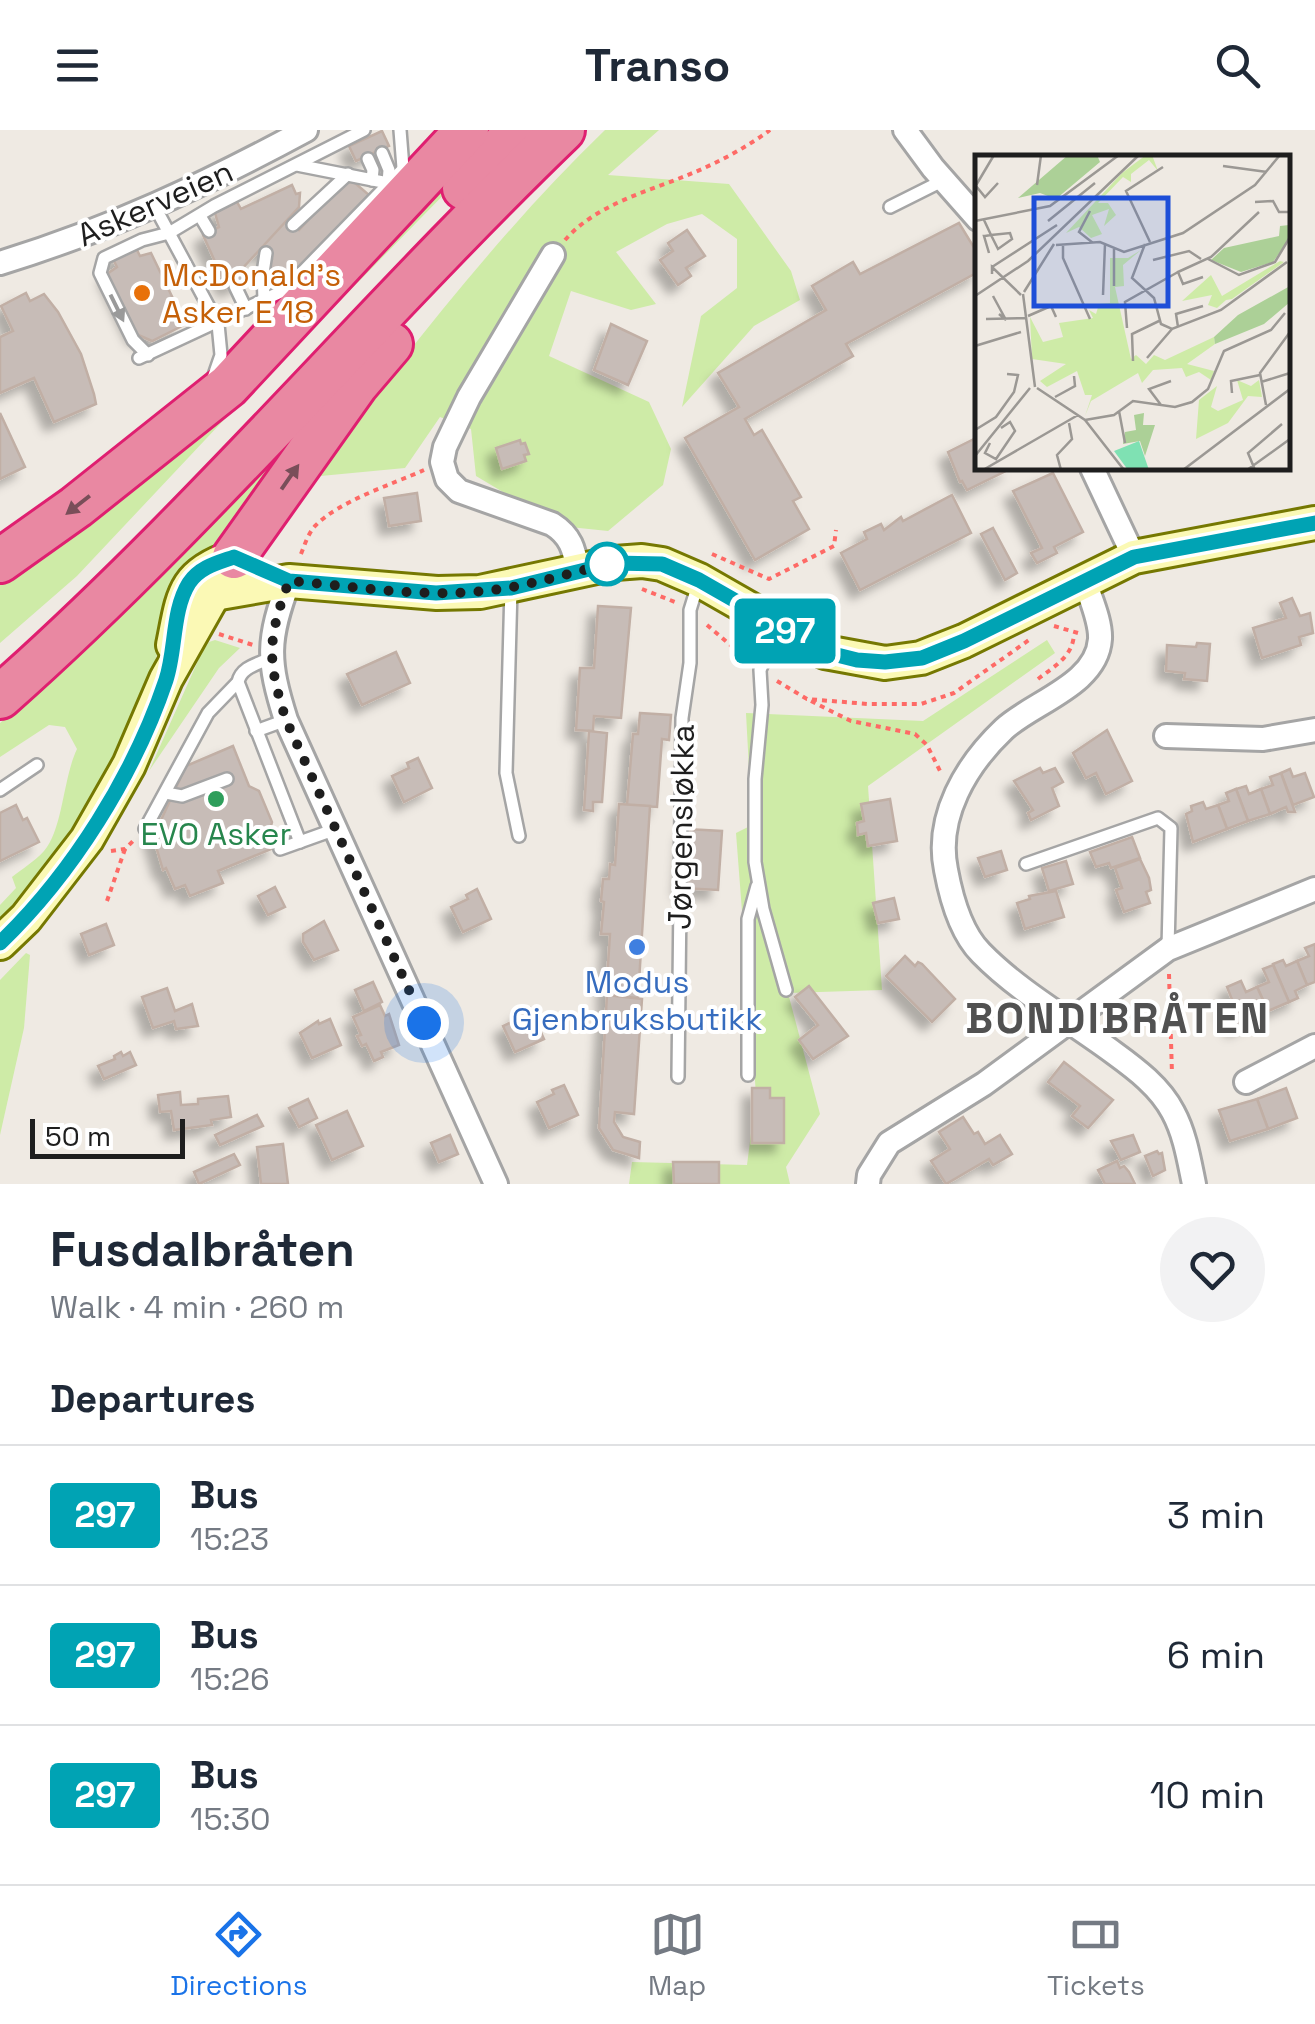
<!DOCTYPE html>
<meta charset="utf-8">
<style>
:root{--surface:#fff;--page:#f2f2f3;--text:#1f2937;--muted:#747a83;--line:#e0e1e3;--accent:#1a73e8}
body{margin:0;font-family:"Space Grotesk",sans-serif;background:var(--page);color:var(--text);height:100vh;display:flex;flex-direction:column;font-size:38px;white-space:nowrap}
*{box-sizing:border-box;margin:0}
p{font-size:32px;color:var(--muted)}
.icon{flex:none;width:55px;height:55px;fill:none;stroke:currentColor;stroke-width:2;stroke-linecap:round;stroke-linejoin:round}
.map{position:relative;height:1054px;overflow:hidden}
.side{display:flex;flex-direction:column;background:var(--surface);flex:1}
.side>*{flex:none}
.badge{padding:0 20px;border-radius:8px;font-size:35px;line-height:65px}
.scale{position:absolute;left:30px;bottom:25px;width:155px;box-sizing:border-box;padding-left:10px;border:5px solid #1e1e1e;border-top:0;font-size:28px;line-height:35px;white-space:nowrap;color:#1e1e1e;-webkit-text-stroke:8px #fff;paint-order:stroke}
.you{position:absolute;width:50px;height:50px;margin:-25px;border:8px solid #fff;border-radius:50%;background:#1a73e8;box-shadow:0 0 0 15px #1a73e833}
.map>.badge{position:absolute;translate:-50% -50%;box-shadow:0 0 0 5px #fff}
h2{padding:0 50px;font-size:38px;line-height:90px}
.round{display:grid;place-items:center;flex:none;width:105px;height:105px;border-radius:52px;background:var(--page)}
.summary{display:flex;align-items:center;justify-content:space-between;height:170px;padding:0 50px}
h1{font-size:48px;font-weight:600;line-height:75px}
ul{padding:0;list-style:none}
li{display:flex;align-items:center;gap:30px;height:140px;padding:0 50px;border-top:2px solid var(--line)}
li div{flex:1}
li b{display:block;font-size:38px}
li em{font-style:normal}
li .badge{min-width:110px;font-weight:700;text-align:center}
header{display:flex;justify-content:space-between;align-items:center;height:130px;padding:0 50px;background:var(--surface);font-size:45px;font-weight:600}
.menu{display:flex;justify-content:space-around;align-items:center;height:140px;border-top:2px solid var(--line);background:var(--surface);font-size:28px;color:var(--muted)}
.menu a{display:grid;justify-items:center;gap:5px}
.menu .active{color:var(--accent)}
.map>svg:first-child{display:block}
.grass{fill:#ceeba7}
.building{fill:#c7bcb7;stroke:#c1afa5;stroke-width:2.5;filter:url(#shadow)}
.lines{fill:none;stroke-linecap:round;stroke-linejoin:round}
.lane-casing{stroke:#a5a5a5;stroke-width:16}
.street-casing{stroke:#a5a5a5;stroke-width:28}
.secondary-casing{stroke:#757801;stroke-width:38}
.highway-casing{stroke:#df1f70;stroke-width:48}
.path{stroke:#fe6a66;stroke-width:4;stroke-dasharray:5 5;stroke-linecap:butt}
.lane{stroke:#fff;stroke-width:11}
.street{stroke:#fff;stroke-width:22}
.secondary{stroke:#fbf9b5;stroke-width:32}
.highway{stroke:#e988a2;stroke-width:42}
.oneway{fill:#9a9a9a}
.oneway2{fill:#794e59}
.line-casing{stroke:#fff;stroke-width:22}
.line{stroke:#00a3b4;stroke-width:15}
.walk{stroke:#1e1e1e;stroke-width:10;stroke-dasharray:0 18}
.food-dot{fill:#e8710a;stroke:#fff;stroke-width:4}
.stop-dot{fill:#fff;stroke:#00a3b4;stroke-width:5}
.leisure-dot{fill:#2e9e5b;stroke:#fff;stroke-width:4}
.shop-dot{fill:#3f7fe0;stroke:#fff;stroke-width:4}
.labels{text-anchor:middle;stroke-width:8;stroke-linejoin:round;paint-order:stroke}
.street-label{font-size:32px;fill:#1e1e1e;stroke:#fff}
.food-label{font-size:32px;fill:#c56008;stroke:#fff;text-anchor:start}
.leisure-label{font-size:32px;fill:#27864d;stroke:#fff}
.shop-label{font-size:32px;fill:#366cbe;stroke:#fff}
.district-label{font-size:42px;font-weight:bold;letter-spacing:2.5px;fill:#515151;stroke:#fff}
.inset-road{fill:none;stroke:#9b9894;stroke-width:2.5}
.view{fill:#1d4ed8;fill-opacity:0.15;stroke:#1d4ed8;stroke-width:5}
.inset-edge{fill:none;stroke:#1e1e1e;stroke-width:5}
</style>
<header><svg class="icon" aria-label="menu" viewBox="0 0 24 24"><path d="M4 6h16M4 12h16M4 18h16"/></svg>Transo<svg class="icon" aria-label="search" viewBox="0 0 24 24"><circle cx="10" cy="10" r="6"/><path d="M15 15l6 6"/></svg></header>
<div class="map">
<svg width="1315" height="1054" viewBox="0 0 1315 1054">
<defs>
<filter id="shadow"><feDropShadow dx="-9" dy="9" stdDeviation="5" flood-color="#0004"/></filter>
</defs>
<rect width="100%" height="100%" fill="#efeae3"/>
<g class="grass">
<path d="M479,0h28l-271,277 -159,169 -77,67v-68z"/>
<path d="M605,0h54l-51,45 121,9 62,87 9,29 -46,26 -72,81 19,-91 36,-28v-49l-35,-25 -35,10 -51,28 40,52 -25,6 -60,-19 -22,65 100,46 22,47 -8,36 -55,46 -48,-5 -84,-50 -5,-47 -31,-12 -35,51 -95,9c94,-119 186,-242 295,-347z"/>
<path d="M289,315l-123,183 -20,60 -42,89 -43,76 -61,73v-21l16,-17 -4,-11c10,-8 23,-16 32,-26 19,-22 19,-73 33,-102l-12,-22 -16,-2 -49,32v-34l122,-108z"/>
<path d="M215,510l25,8 -21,20 -70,103 52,-117 8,-12z"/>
<path d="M1047,510l8,13 -187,133 14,204 -94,3 32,121 -34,53 4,17h-161l3,-22 115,3 9,-71 -20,-261 16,-8 -6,-112 177,8z"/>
<path d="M26,823l4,2 -6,73 -24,107v-155z"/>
</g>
<g class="building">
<path d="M382,1l7,15 -33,15 -7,-15z"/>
<path d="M348,47l21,18 -85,91 -20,-19 8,-8 -12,-11 27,-29 12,11z"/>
<path d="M292,55l4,9 4,-1 -1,14 -58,63 4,10 -18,8 -24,-53 16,-8 -4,-14 22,-11 4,7z"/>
<path d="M959,93l19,31v18l-132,72 7,12 -108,63 9,16 8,-5 39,67 -8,4 16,28 -54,31 -70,-122 54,-31 -21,-34 108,-63 -14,-24 41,-24 7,12z"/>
<path d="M687,100l18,26 -19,12 5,8 -13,9 -18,-25 13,-9 -5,-8z"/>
<path d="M135,116l5,10 11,-3 29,60 -3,2 5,11 -30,15 -16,-7 -29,-60 10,-7 -5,-10z"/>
<path d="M26,163l4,8 14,-7 14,18 23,42 13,40 2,10 -42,18 -20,-44 -34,15v-56l13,-6 -12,-25z"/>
<path d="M611,194l36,17 -19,44 -34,-15z"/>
<path d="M0,283l25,54 -25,12z"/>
<path d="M978,307v31h34l-45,22 -5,-9 -2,1 -12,-30z"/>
<path d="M520,310l1,4 4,-1 4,11 -5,1 2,6 -24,8 -6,-21z"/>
<path d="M1053,343l30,59 -29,15 3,6 -20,10 -6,-10 11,-5 -29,-57z"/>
<path d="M417,363l4,28 -32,5 -5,-28z"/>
<path d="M952,365l19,38 -111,57 -19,-37 26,-14 -3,-7 17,-8 3,6 17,-13 2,4z"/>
<path d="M993,398l24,45 -12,7 -24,-46z"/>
<path d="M1292,468l8,18 10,-3 3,20 -14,4 2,8 -39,13 -9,-30 33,-10 -6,-15z"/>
<path d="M598,476l33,2 -10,110 -27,-2 -1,15 -17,-1 4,-62h14z"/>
<path d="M1197,513l13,1 -3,37 -23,-2 1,-6 -19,-2 1,-26 29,2z"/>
<path d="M396,522l14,31 -48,22 -15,-31z"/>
<path d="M640,583l31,2 -2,25 -7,-1 -5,68 -30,-2 6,-71h5z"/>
<path d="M1107,600l25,51 -26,13 -10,-21 -10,5 -13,-25z"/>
<path d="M589,601l18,2 -5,69h-9v9l-9,-1z"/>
<path d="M233,616l16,40 10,5 13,31 -2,8 6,17 -58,24 5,12 -33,13 -5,-11 -10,4 -9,-21 -3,2 -11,-37 12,-5 -3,-8 25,-54z"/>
<path d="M418,628l14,30 -28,14 -12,-26 17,-8 -2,-5z"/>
<path d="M1040,638l3,5 12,-5 8,14 -11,6 7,18 -28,14 -3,-7 5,-3 -19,-29z"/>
<path d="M1290,639l3,8 12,-4 9,24 -21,8 -12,-32z"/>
<path d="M1281,643l14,39h-7l-2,-5 -16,7 -9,-25 12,-4 -3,-8z"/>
<path d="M1246,656l3,8 12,-5 9,25 -22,7 -12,-32z"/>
<path d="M1236,659l12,32 -21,8 -9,-24 11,-4 -3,-8z"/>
<path d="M890,669l7,42 -29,5 -2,-13 -8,2 -1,-12 7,-2 -3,-17z"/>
<path d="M1203,672l3,7 12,-4 9,24 -34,13 -7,-28 6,-3 -1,-5z"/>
<path d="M619,674l31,2 -12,192 -32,-3 4,-61h-9l3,-32 -3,-1 2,-22h6l1,-15 5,1z"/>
<path d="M16,675l7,15 4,-2 12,24 -39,19v-48z"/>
<path d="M686,699l36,2 -4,59 -36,-2z"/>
<path d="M1132,707l8,21 -29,10 -2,-5 -13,4 -6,-15z"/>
<path d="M1001,721l6,19 -22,7 -7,-19z"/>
<path d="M1140,729l9,19 2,12 -5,2 4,11 -26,9 -8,-22 6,-2 -7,-20z"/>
<path d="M1066,731l7,23 -24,7 -7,-23z"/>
<path d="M275,757l10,20 -17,8 -10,-19z"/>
<path d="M477,759l14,30 -28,13 -12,-25 17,-8 -2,-4z"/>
<path d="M1056,761l8,26 -39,12 -8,-26 13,-4 -1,-3z"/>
<path d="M894,768l5,21 -21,4 -5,-20z"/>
<path d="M324,791l14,29 -24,10 -11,-18v-8z"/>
<path d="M106,794l8,21 -25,10 -8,-21z"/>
<path d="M1315,814v38l-8,3 -10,-24 12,-5 -4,-8z"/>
<path d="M905,826l10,10 3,-4 4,2 33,35 -23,23 -46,-46z"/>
<path d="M1283,830l3,6 11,-5 10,24 -12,6 3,7 -9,4 -16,-38z"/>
<path d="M1273,835l16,37 -21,9 -11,-24 12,-5 -6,-13z"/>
<path d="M1241,851l5,11 11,-5 11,24 -32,17 -10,-23 7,-3 -6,-15z"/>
<path d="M373,852l9,20 -18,9 -9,-21z"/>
<path d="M809,856l39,50 -35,23 -14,-19 19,-15 -23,-28z"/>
<path d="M167,858l8,23 17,-7 6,22 -22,3 -2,-8 -21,7 -11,-31z"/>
<path d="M607,865l35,4 -8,115 -19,-2 -1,10 9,15 17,5 -1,16 -26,-8 -14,-22z"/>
<path d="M380,875l5,11 4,-2 10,31 -18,7 2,5 -9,4 -8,-17 -4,2 -5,-10 4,-1 -8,-18z"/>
<path d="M530,878l14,31 -29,13 -12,-26 17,-8 -2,-4z"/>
<path d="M330,889l11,26 -29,13 -12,-25 18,-12 1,3z"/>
<path d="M121,922l2,4 7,-4 6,13 -32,14 -6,-13 17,-7 -1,-3z"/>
<path d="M1064,932l49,38 -25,28 -16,-12 8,-10 -32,-24z"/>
<path d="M564,955l14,30 -29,13 -12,-26 17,-8 -2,-4z"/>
<path d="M752,958h18v10h14v45h-32z"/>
<path d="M1286,958l11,30 -29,11 -11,-30z"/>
<path d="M180,962l1,13 17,-1v-5l30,-3 3,21 -20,3 1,5 -38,5 -3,-19 -11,1 -2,-17z"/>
<path d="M308,969l9,19 -18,9 -10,-19z"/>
<path d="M1257,969l11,30 -38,12 -11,-31z"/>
<path d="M347,981l16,35 -31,14 -16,-35z"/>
<path d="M257,985l6,11 -43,19 -5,-10z"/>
<path d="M963,987l11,17 4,-2 7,12 15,-9 12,19 -19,11 -4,-6 -43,25 -15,-23 19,-12 -11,-17z"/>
<path d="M450,1005l8,19 -19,8 -8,-19z"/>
<path d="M1133,1005l7,17 -19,8 -10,-19z"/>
<path d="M283,1014l5,40h-27l-4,-37z"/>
<path d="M1157,1021l2,3 3,-1 3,17 -12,6 -8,-20z"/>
<path d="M234,1024l6,11 -41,19 -5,-12z"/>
<path d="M1117,1031l3,7 4,-2 5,6 6,12h-30l-7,-14z"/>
<path d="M673,1032h46v22h-45z"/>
</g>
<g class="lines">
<g class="lane-casing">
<g id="lane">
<path d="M400,0l3,38"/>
<path d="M368,29l5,11 -1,10"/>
<path d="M297,35l91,18 1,-13 -7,-17"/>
<path d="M155,77l63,117 3,31 -9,26"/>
<path d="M890,77l54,-27"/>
<path d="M200,86l9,15"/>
<path d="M293,95l55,-51"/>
<path d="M235,156l11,23"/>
<path d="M264,170l-1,-27 3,-20"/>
<path d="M148,225l-15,-15 -33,-67 4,-15 38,-18 27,-7 45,-27 150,-76"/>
<path d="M139,228l146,-68 119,-122"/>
<path d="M511,458l-5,185 13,63"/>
<path d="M779,498l-19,42 2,35 -7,74v83l8,47 23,81"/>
<path d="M271,528c-13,6 -30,9 -33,24l62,160"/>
<path d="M256,601l30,-11"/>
<path d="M0,660l37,-25"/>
<path d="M166,663l16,3 45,-17"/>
<path d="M145,699l63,-116 30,-31"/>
<path d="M280,719l56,-20"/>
<path d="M1026,734l132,-46 13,10 -3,120"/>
<path d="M748,945v-156l9,-33"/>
<path d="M678,947l4,-359 8,-55v-53l8,-26"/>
</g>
</g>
<g class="street-casing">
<g id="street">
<path d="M905,0l28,38 45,51"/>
<path d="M553,125l-84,142 -24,50 -3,15 5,17 12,12 93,33c19,12 22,25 26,47"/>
<path d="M0,133c111,-34 204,-78 306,-133"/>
<path d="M1092,338l42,89"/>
<path d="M289,451c-22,59 -22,79 -3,139l210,464"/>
<path d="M1085,451c5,17 16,40 15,58 -3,46 -67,63 -96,90 -38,36 -69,88 -58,141 5,27 15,63 35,83 38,39 90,68 133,100 22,16 46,34 59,59 12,22 16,48 21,72"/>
<path d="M1166,606l97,3 52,-9"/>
<path d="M1246,952l69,-36"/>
<path d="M868,1054l1,-9 20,-32 95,-59 184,-135 147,-60"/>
</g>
</g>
<g class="secondary-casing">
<g id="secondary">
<path d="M214,464l75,-13 148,12 43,-1 135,-29 27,-2 20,3 37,16 126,72 60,11 36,-5 43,-17 170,-84 181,-34"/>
<path d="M173,515c10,-49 9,-71 61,-88"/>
<path d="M0,813l26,-25 61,-79 42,-74 37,-86 57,-101"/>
</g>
</g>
<g class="highway-casing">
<g id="highway">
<path d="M464,58l54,-58"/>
<path d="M234,427l122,-172 35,-41"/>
<path d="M0,431l76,-54 152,-121 239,-256"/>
<path d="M0,567c200,-177 371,-382 563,-567"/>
</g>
</g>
<g class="path">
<path d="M565,110c32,-37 86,-49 130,-68 26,-11 52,-25 75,-42"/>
<path d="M301,424c4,-10 7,-20 14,-28 24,-25 78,-42 109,-56"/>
<path d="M712,424l57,25 65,-33 2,-16"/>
<path d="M642,459l33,13"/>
<path d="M707,495l42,36"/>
<path d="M1054,496l24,7"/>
<path d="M219,504l34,11"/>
<path d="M1038,549c17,-13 35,-23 36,-45"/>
<path d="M777,551l30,18 61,5h53l33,-11 75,-53"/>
<path d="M811,571l40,20 64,13 12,11 15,30"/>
<path d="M111,721l14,-2 8,-8"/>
<path d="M107,771l18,-52"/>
<path d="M1169,844l3,100"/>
</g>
<use href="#lane" class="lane"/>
<use href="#street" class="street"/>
<use href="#secondary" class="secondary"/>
<use href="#highway" class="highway"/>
</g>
<defs><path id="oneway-solid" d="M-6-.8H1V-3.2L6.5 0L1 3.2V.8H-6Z" transform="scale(2.5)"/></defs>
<use class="oneway" href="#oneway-solid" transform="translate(117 178) rotate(64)"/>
<g class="oneway2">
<use href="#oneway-solid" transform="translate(290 347) rotate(-55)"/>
<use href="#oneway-solid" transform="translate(78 375) rotate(142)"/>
</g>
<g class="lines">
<g class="line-casing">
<path id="line" d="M0,813c72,-69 134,-168 166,-263 10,-30 6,-70 23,-97 11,-16 28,-20 45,-26l55,24 147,12 75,-5 103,-25 48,1 37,16 126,72 32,8 28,2 37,-4 42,-17 170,-84 181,-34"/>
</g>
<use href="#line" class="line"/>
<path class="walk" d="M424,893l-138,-303c-19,-60 -19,-80 3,-139 64,5 131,17 195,10 44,-4 87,-19 130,-28l-7,1"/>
</g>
<circle class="food-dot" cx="142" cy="163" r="10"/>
<circle class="stop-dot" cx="607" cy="434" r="20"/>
<circle class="leisure-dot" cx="216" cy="669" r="10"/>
<circle class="shop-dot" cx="637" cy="817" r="10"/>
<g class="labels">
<g class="street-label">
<text transform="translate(155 73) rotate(-24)" y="11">Askerveien</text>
<text transform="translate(681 697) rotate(-89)" y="11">Jørgensløkka</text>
</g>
<g class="food-label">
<text x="162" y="156">McDonald's<tspan x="162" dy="37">Asker E 18</tspan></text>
</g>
<g class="leisure-label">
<text x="216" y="715">EVO Asker</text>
</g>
<g class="shop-label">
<text x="637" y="863">Modus<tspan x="637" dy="37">Gjenbruksbutikk</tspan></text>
</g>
<g class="district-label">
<text x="1118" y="903">BONDIBRÅTEN</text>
</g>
</g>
<g transform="translate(975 25)">
<rect width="315" height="315" fill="#efeae3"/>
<path d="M171,0h6l6,16 -9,-11 -18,14v8l-8,-5 -25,26h10l8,12 -12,11 5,-17 -17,6 10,19 -11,4 -12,-11 -13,6 56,-60zM166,95l-18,15 1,21 -9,1 16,72 5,-4 10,9 8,-9 11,5 49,-23 1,7 -28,20 27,7 -3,9 -12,-8 -13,5 -4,-9 -29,2 -11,13 -4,-10 -47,28 -6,15 7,-21h-7l-8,-24 -30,16 -7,-6 26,-17 -34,-5 -2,-42 13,25 20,-5 -4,-14 34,-5 -4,-8 7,4 3,-10 11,-1v-45h18zM305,106l4,1 -52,37 -6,1 -9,8 -9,-3 4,-10 -30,6 29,-26 11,21zM262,225l14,6 8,-6 3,17 -14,-1 -20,27 -32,16 3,-39 18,-14 -6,21 7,4 25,-11z" fill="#ceeba7"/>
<path d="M93,0h29l3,7 -44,37 -16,-6 -22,5zM314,70l1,13 -17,24 -32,10 -30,-12 13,-12 55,-12 1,-10zM315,131v16l-26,22 -49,20 -1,-7 24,-22zM169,258l-1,12h12l-10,31 -5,-15 -17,3 2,-12 11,-2 -2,-15z" fill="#acd097"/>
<path d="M164,286l10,29h-21l-14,-19z" fill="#7fe1b3"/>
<path class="inset-road" d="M248,11l44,6M62,30l4,-30M1,31l9,11 13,-14M0,32l19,-32M280,47l18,-1 6,11h10M115,56l-11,21 14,11M9,65l7,15 7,14 14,-10 -2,-6 -19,2 -6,1h-1l5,17M0,66l75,-15 69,-51M73,66l47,-38M175,87l-24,-51 37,-24M88,89v14l27,61M170,89l-13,34 22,20 7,26 11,5 49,-19 66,-48M81,90l44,-3 24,10 59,-19 72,-48 25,-30M139,94v37M233,104l31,16 36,-13 15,-25M178,105l36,-9 12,8M17,112l65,-42M17,119v-7l29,28M228,122l-20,7 -5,-12 33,-15 48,-45M49,137l30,-48M48,139l12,93M128,140l2,-51M0,141l53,-35 111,-106M18,141l13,24 -7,-6M53,161l23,-10 5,11M11,164l41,-1M203,172l-2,-13 27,-8M152,173l-2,-26 53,-30M0,191l46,-14M172,203l25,-29M158,206l-1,-27 27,-13M286,227l29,-9M62,233l48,32 39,50M257,238l-1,-12 29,-6M80,242l20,-11 -1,-10M186,250l-12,-16 22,-8M291,250l-6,-32 30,-41M144,256l6,32M110,265l29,-5 19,-14 42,6 17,-5 16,-13 16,-38 47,-21 14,-17M0,275l21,-13 18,-25 4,-17 -11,-1M15,288l-5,10 11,6 19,-28 -5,-9 -9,6M0,301l55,-68M8,315l95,-55M86,315l-4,-15 15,-16 -3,-16M208,315l107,-81M272,315l43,-31M280,315l-7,-17 34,-29"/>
<path class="view" d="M59,43h134v108h-134z"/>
<rect width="315" height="315" class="inset-edge"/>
</g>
</svg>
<div class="scale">50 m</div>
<div class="you" style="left:424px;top:893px"></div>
<b class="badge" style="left:785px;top:501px;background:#00a3b4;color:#fff">297</b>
</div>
<section class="side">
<div class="summary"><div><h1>Fusdalbråten</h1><p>Walk · 4 min · 260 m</p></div><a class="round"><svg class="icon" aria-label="heart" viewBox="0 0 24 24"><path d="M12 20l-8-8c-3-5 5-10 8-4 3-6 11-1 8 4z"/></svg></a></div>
<h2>Departures</h2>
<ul>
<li><span class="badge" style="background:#00a3b4;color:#fff">297</span><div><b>Bus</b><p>15:23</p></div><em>3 min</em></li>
<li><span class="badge" style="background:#00a3b4;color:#fff">297</span><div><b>Bus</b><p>15:26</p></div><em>6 min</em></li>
<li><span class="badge" style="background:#00a3b4;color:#fff">297</span><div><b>Bus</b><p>15:30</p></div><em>10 min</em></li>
</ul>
</section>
<nav class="menu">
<a class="active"><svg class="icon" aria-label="directions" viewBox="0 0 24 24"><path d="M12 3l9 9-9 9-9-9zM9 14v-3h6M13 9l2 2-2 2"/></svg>Directions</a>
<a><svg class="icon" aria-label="map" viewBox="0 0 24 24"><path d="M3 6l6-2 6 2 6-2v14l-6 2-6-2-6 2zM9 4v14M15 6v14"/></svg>Map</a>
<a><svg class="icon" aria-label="tickets" viewBox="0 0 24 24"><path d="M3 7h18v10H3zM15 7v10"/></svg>Tickets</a>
</nav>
